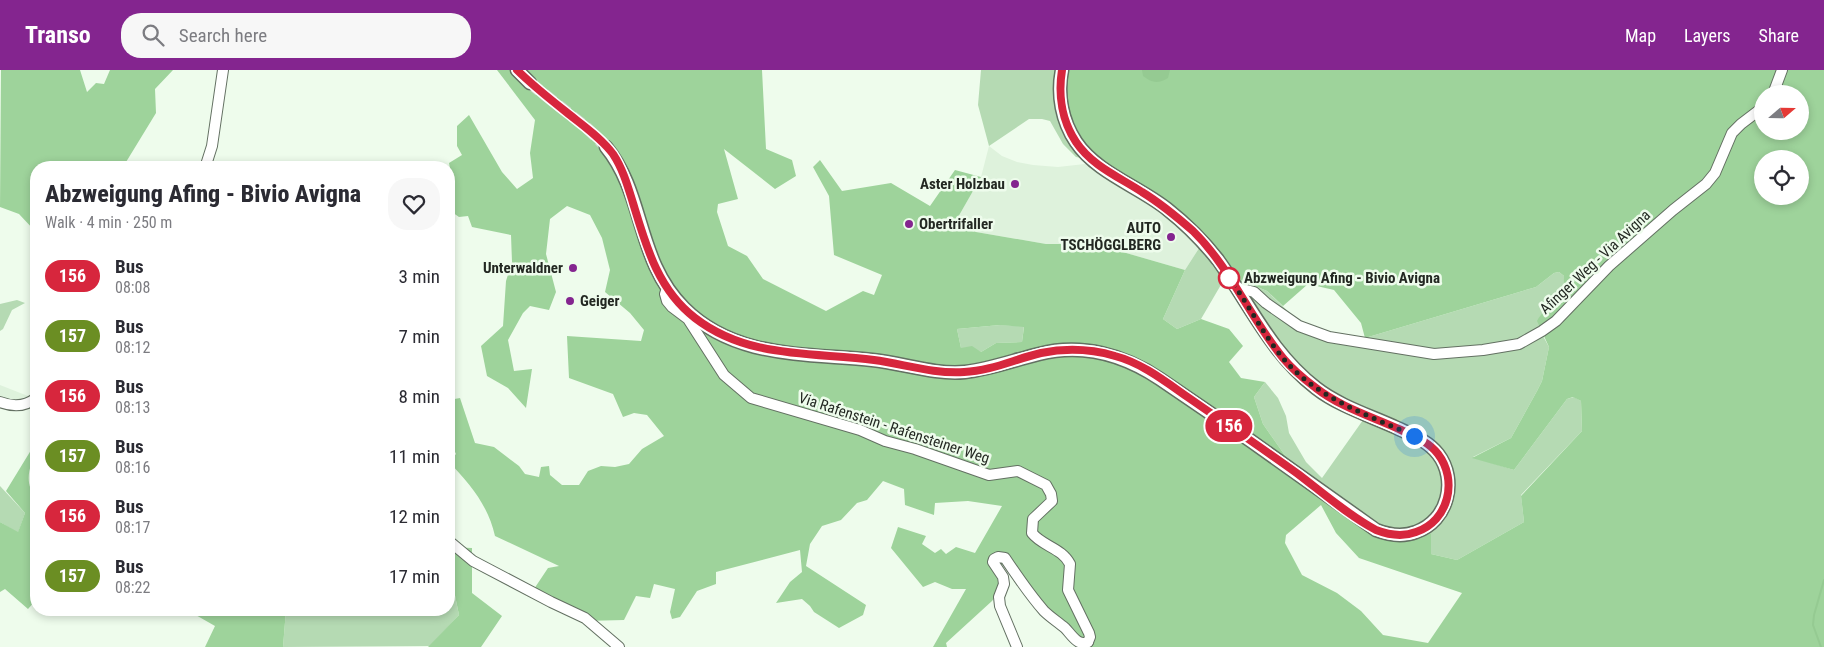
<!DOCTYPE html>
<meta charset="utf-8">
<style>
:root{--surface:#fff;--page:#f7f7f7;--text:#2b2b33;--muted:#7c7c81;--accent:#84258f}
body{margin:0;font-family:"Roboto Condensed",sans-serif;background:var(--page);color:var(--text);height:100vh;display:flex;flex-direction:column;font-size:19px;white-space:nowrap}
*{box-sizing:border-box;margin:0}
p{font-size:16px;color:var(--muted)}
.icon{flex:none;width:28px;height:28px;fill:none;stroke:currentColor;stroke-width:2;stroke-linecap:round;stroke-linejoin:round}
.map{position:relative;flex:1;overflow:hidden}
.side{position:absolute;left:30px;top:91px;width:425px;height:455px;display:flex;flex-direction:column;background:var(--surface);border-radius:20px;box-shadow:0 2px 8px #0003}
.side>*{flex:none}
.badge{padding:0 10px;border-radius:16px;font-size:18px;line-height:32px}
.needle{width:32px;rotate:70deg}
.buttons{position:absolute;left:1754px;top:15px;display:grid;gap:10px}
.buttons a{display:grid;place-items:center;width:55px;height:55px;border-radius:50%;background:var(--surface);box-shadow:0 2px 8px #0003;font-size:25px}
.you{position:absolute;width:25px;height:25px;margin:-12px;border:4px solid #fff;border-radius:50%;background:#1a73e8;box-shadow:0 0 0 8px #1a73e833}
.map>.badge{position:absolute;translate:-50% -50%;box-shadow:0 0 0 2px #fff}
.round{display:grid;place-items:center;flex:none;width:52px;height:52px;border-radius:20px;background:var(--page)}
.headline{display:flex;align-items:center;justify-content:space-between;height:85px;padding:0 15px}
h1{font-size:24px;font-weight:800;line-height:38px}
ul{padding:0;list-style:none}
li{display:flex;align-items:center;gap:15px;height:60px;padding:0 15px}
li div{flex:1}
li b{display:block;font-size:19px}
li em{font-style:normal}
li .badge{min-width:55px;font-weight:700;text-align:center}
header{display:flex;align-items:center;gap:30px;box-sizing:border-box;height:70px;padding:0 25px;background:var(--accent);color:#fff}
header strong{font-size:24px}
nav{display:flex;gap:28px;margin-inline-start:auto;font-size:18px}
.search{width:350px;height:45px;background:var(--page);display:flex;align-items:center;gap:12px;box-sizing:border-box;padding:0 18px;border-radius:20px;color:var(--muted);font-size:19px}
.map>svg:first-child{display:block}
.built{fill:#def2dc}
.green{fill:#b5dab3}
.forest{fill:#9ed39b;fill-rule:evenodd}
.water{fill:#95ca92}
.lines{fill:none;stroke-linecap:round;stroke-linejoin:round}
.stream{stroke:#95ca92;stroke-width:2}
.major-tunnel{stroke:#c5d2c4;stroke-width:12;stroke-dasharray:12 6;stroke-linecap:butt}
.minor-casing{stroke:#637062;stroke-width:12}
.major-casing{stroke:#637062;stroke-width:15}
.minor{stroke:#fff;stroke-width:10}
.major{stroke:#fff;stroke-width:12}
.line-casing{stroke:#fff;stroke-width:11}
.line{stroke:#d7263d;stroke-width:8}
.walk{stroke:#232822;stroke-width:5;stroke-dasharray:0 9}
.poi-dot{fill:#84258f;stroke:#eefcec;stroke-width:2}
.stop-dot{fill:#fff;stroke:#d7263d;stroke-width:2.5}
.labels{text-anchor:middle;stroke-width:5;stroke-linejoin:round;paint-order:stroke}
.poi-label{font-size:15px;font-weight:bold;fill:#232822;stroke:#eefcec;text-anchor:end}
.street-label{font-size:15px;fill:#232822;stroke:#eefcec}
.stop-label{font-size:15px;font-weight:bold;fill:#232822;stroke:#eefcec;text-anchor:start}
</style>
<header>
<strong>Transo</strong>
<div class="search"><svg class="icon" aria-label="search" viewBox="0 0 24 24"><circle cx="10" cy="10" r="6"/><path d="M15 15l6 6"/></svg>Search here</div>
<nav><a>Map</a><a>Layers</a><a>Share</a></nav>
</header>
<div class="map">
<svg width="1824" height="577" viewBox="0 0 1824 577">
<rect width="100%" height="100%" fill="#eefcec"/>
<g class="built">
<path d="M989,76l13,10 15,6 16,3 25,2 36,-4 109,79 -18,28 -90,-26h-49l-70,-12 -19,-13 24,-42z"/>
<path d="M0,315l33,13 -3,3 -30,-1z"/>
</g>
<g class="green">
<path d="M981,0h85l25,90 -15,-3 -13,-13 -13,-23 -8,-2h-13l-40,27 -11,-41z"/>
<path d="M1203,172l35,37 29,12 30,29 31,14 37,4 171,-51 18,-14 5,-1 5,4c1,17 -10,27 -22,36l1,24 6,11 -7,34 -5,10 -26,47 -38,19 41,13 53,-71 7,-2 7,4 1,30 -61,64 3,27 -67,38 -26,-6 -54,-28 -84,-59 -30,-43 -9,-27 11,-15 13,16 8,18 3,17 17,29 16,16 41,-58 -23,-10 -13,-8 -89,-105 -16,-14 -21,36 -24,10 -14,-10 22,-49z"/>
<path d="M17,230l8,3 -13,7 -9,19 -3,2v-27z"/>
<path d="M1000,255l24,1 -2,16 -26,1 -15,9 -20,-4 -4,-19z"/>
<path d="M0,416l25,27 -7,20 -18,-11z"/>
<path d="M449,496l10,49 -29,31 -147,1 3,-37h163z"/>
</g>
<g class="forest">
<path d="M1,0h79l7,22 9,-9 8,1 6,-14h63l-18,19 1,24 -33,54 -87,1 -1,63 -16,-17 -19,-7z"/>
<path d="M497,0h265l4,79 26,11 4,16 -21,13 -51,-40 14,50 -20,5 -1,8 11,34 19,10 16,23 63,32 37,-20 11,4 8,-20 -48,-20 -5,-59 -16,-29 7,-7 22,31 49,-8 39,23 25,-36 26,7 -24,42 19,13 70,12h49l90,26 -22,49 14,10 24,-10 28,10 14,17 -14,16 12,16 24,4 -11,15 9,27 30,43 84,59 24,12 30,-4v20l26,6 67,-38 -3,-26 61,-65 -1,-30 -8,-4 -6,2 -53,71 -42,-12 39,-20 26,-47 5,-10 7,-34 -12,-26c9,-16 28,-24 27,-45l-5,-4 -5,1 -18,14 -171,51 -4,-15 -27,-33 -26,-6 -25,22 -16,-15 -29,-12 -32,-39 -111,-82 -22,-29 -10,-38 3,-21h758v577h-748l-72,-84 -3,3 7,14 -16,21 -46,42 1,4h-14l33,-58h-14l-17,-7 -12,5 -32,-39 7,-21 28,9 -4,8 13,9 6,-4 5,5 10,-7 19,6 27,-47 -34,-5 -33,2 -1,12 -29,-10 -1,-16 -21,-8 -16,19 -10,3 -16,17 -19,6 -12,18 -4,22 60,39 -3,10 -24,13 -25,-16 -4,-6 -8,-7 -26,4 14,-21 12,-10 -2,-22 -84,22v12l-19,7 -17,26 -8,2 -2,-7 5,-23 -21,-5 -4,14 -14,-2 -12,24 -40,1 -54,-26 18,-27 11,-2 -64,-30c-7,-31 -25,-52 -46,-74l7,-8 -7,-15 3,-21 -3,-18 11,-2 15,45 19,4 25,19 6,8 14,3 2,-10 8,-1 1,9 12,10h17l9,-14 13,-5 14,1 14,-3 13,-15 22,-13 -17,-21 -13,-2 -11,4 -10,-23 -44,-16 -2,-42 74,5 3,-11 -14,-17 -25,-21 5,-22 -8,-32 -12,-23 -23,-9 -17,13 -4,35 10,38 -7,18 -19,-4 -7,7 -15,27 6,31 18,-2 -6,39 -18,-20 -21,-12 -6,-30 22,-20 3,-45 6,-19 -1,-27 -39,-8 -4,-11 -9,1 -10,-7v-31l2,-5 -2,-11 13,-8 -5,-9v-20l12,-11 33,57 15,17 16,-11 -3,-25 5,-33zM1762,24h38v37h-38zM1762,89h38v37h-38zM1000,255l24,2 -2,15 -26,1 -15,9 -9,-6 -11,2 -4,-19zM1321,435l15,28 23,25 103,35 -34,50 -45,-8 -22,-24 -24,-18 -35,-18 -17,-32 1,-8z"/>
<path d="M36,372v26l-5,-3c-4,12 -3,23 5,33v102l-8,9 -23,-20 -5,3v-70l18,10 7,-19 -19,-22z"/>
<path d="M449,477l23,1v45l30,23 -21,31h-53l31,-32 -10,-49z"/>
<path d="M187,540h99l-3,37h-78l10,-21z"/>
</g>
<path class="water" d="M1142,0h28l-2,8c-10,6 -16,5 -25,-2z"/>
<g class="lines">
<path class="stream" d="M1821,577l-8,-22 1,-10 10,-35"/>
<path class="major-tunnel" d="M530,13l57,45 19,19"/>
<g class="minor-casing">
<g id="minor">
<path d="M1773,24l9,-24"/>
<path d="M205,98l7,-22 11,-76"/>
<path d="M1235,217l19,5 12,11 33,23 30,11 105,17 49,-4 36,-6 23,-13 14,-10 53,-55 64,-56 33,-26 9,-11 17,-40 9,-9 21,-16"/>
<path d="M667,218l-2,6 2,7 5,6 16,12 36,56 27,23 109,32 25,11 30,8 74,26 29,-4 28,14 5,9 1,7 -19,18 -1,14c10,13 30,15 38,31l-2,26 21,43 1,4 -2,5"/>
<path d="M0,332c13,5 25,5 36,-4"/>
<path d="M449,471l24,20 78,41 34,16 34,29"/>
<path d="M1017,577l-17,-41 -1,-9 5,-13 -1,-7 -10,-15 1,-3 4,-2 7,1c12,18 24,36 39,53 6,6 14,11 21,17 6,6 13,19 23,14"/>
</g>
</g>
<g class="major-casing">
<g id="major">
<path d="M517,0l13,13"/>
<path d="M606,77c39,47 30,114 78,161 51,51 122,45 188,52 31,3 62,15 93,12 26,-3 49,-12 74,-18 43,-11 85,1 121,25l91,62 125,89c13,5 27,7 40,2 32,-11 42,-52 22,-78 -10,-13 -26,-19 -41,-26 -26,-12 -58,-22 -81,-40 -46,-36 -65,-82 -98,-128 -15,-19 -32,-36 -51,-51 -29,-23 -70,-36 -91,-67 -14,-21 -19,-47 -14,-72"/>
</g>
</g>
<use href="#minor" class="minor"/>
<use href="#major" class="major"/>
</g>
<g class="lines">
<g class="line-casing">
<path id="line" d="M517,0c16,16 34,30 53,45 15,12 32,24 43,39 10,15 15,33 20,49 13,43 25,87 62,115 53,41 117,34 179,42 30,4 59,14 90,12 27,-1 51,-13 77,-19 25,-5 50,-4 74,3 27,7 51,26 74,42 36,25 73,50 109,76 25,19 50,41 78,56 13,5 27,7 40,2 33,-11 42,-52 22,-78 -9,-12 -24,-18 -37,-24 -28,-13 -61,-23 -85,-42 -12,-9 -24,-19 -33,-30 -33,-40 -53,-91 -90,-127 -16,-14 -33,-28 -51,-39 -23,-15 -50,-26 -66,-50 -14,-21 -18,-47 -14,-72"/>
</g>
<use href="#line" class="line"/>
<path class="walk" d="M1229,208c19,25 33,55 54,80 33,40 85,57 131,78"/>
</g>
<g class="poi-dot">
<circle cx="1015" cy="114" r="5"/>
<circle cx="909" cy="154" r="5"/>
<circle cx="1171" cy="167" r="5"/>
<circle cx="573" cy="198" r="5"/>
<circle cx="570" cy="231" r="5"/>
</g>
<circle class="stop-dot" cx="1229" cy="208" r="10"/>
<g class="labels">
<g class="poi-label">
<text x="1005" y="119">Aster Holzbau</text>
<text x="919" y="159" text-anchor="start">Obertrifaller</text>
<text x="1161" y="163">AUTO<tspan x="1161" dy="17">TSCHÖGGLBERG</tspan></text>
<text x="563" y="203">Unterwaldner</text>
<text x="580" y="236" text-anchor="start">Geiger</text>
</g>
<g class="street-label">
<text transform="translate(1595 192) rotate(-43)" y="5">Afinger Weg - Via Avigna</text>
<text transform="translate(894 358) rotate(18)" y="5">Via Rafenstein - Rafensteiner Weg</text>
</g>
<g class="stop-label">
<text x="1244" y="213">Abzweigung Afing - Bivio Avigna</text>
</g>
</g>
</svg>
<div class="buttons">
<a><svg class="needle" viewBox="-14 -14 28 28"><path d="M0-13l5 13h-10z" fill="#e53935"/><path d="M0 13l5-13h-10z" fill="#7c7c81"/></svg></a>
<a><svg class="icon" aria-label="locate" viewBox="0 0 24 24"><circle cx="12" cy="12" r="6"/><path d="M12 2v4M12 18v4M2 12h4M18 12h4"/></svg></a>
</div>
<div class="you" style="left:1414px;top:366px"></div>
<b class="badge" style="left:1229px;top:356px;background:#d7263d;color:#fff">156</b>
<section class="side">
<div class="headline"><div><h1>Abzweigung Afing - Bivio Avigna</h1><p>Walk · 4 min · 250 m</p></div><a class="round"><svg class="icon" aria-label="heart" viewBox="0 0 24 24"><path d="M12 20l-8-8c-3-5 5-10 8-4 3-6 11-1 8 4z"/></svg></a></div>
<ul>
<li><span class="badge" style="background:#d7263d;color:#fff">156</span><div><b>Bus</b><p>08:08</p></div><em>3 min</em></li>
<li><span class="badge" style="background:#6b8e23;color:#fff">157</span><div><b>Bus</b><p>08:12</p></div><em>7 min</em></li>
<li><span class="badge" style="background:#d7263d;color:#fff">156</span><div><b>Bus</b><p>08:13</p></div><em>8 min</em></li>
<li><span class="badge" style="background:#6b8e23;color:#fff">157</span><div><b>Bus</b><p>08:16</p></div><em>11 min</em></li>
<li><span class="badge" style="background:#d7263d;color:#fff">156</span><div><b>Bus</b><p>08:17</p></div><em>12 min</em></li>
<li><span class="badge" style="background:#6b8e23;color:#fff">157</span><div><b>Bus</b><p>08:22</p></div><em>17 min</em></li>
</ul>
</section>
</div>
